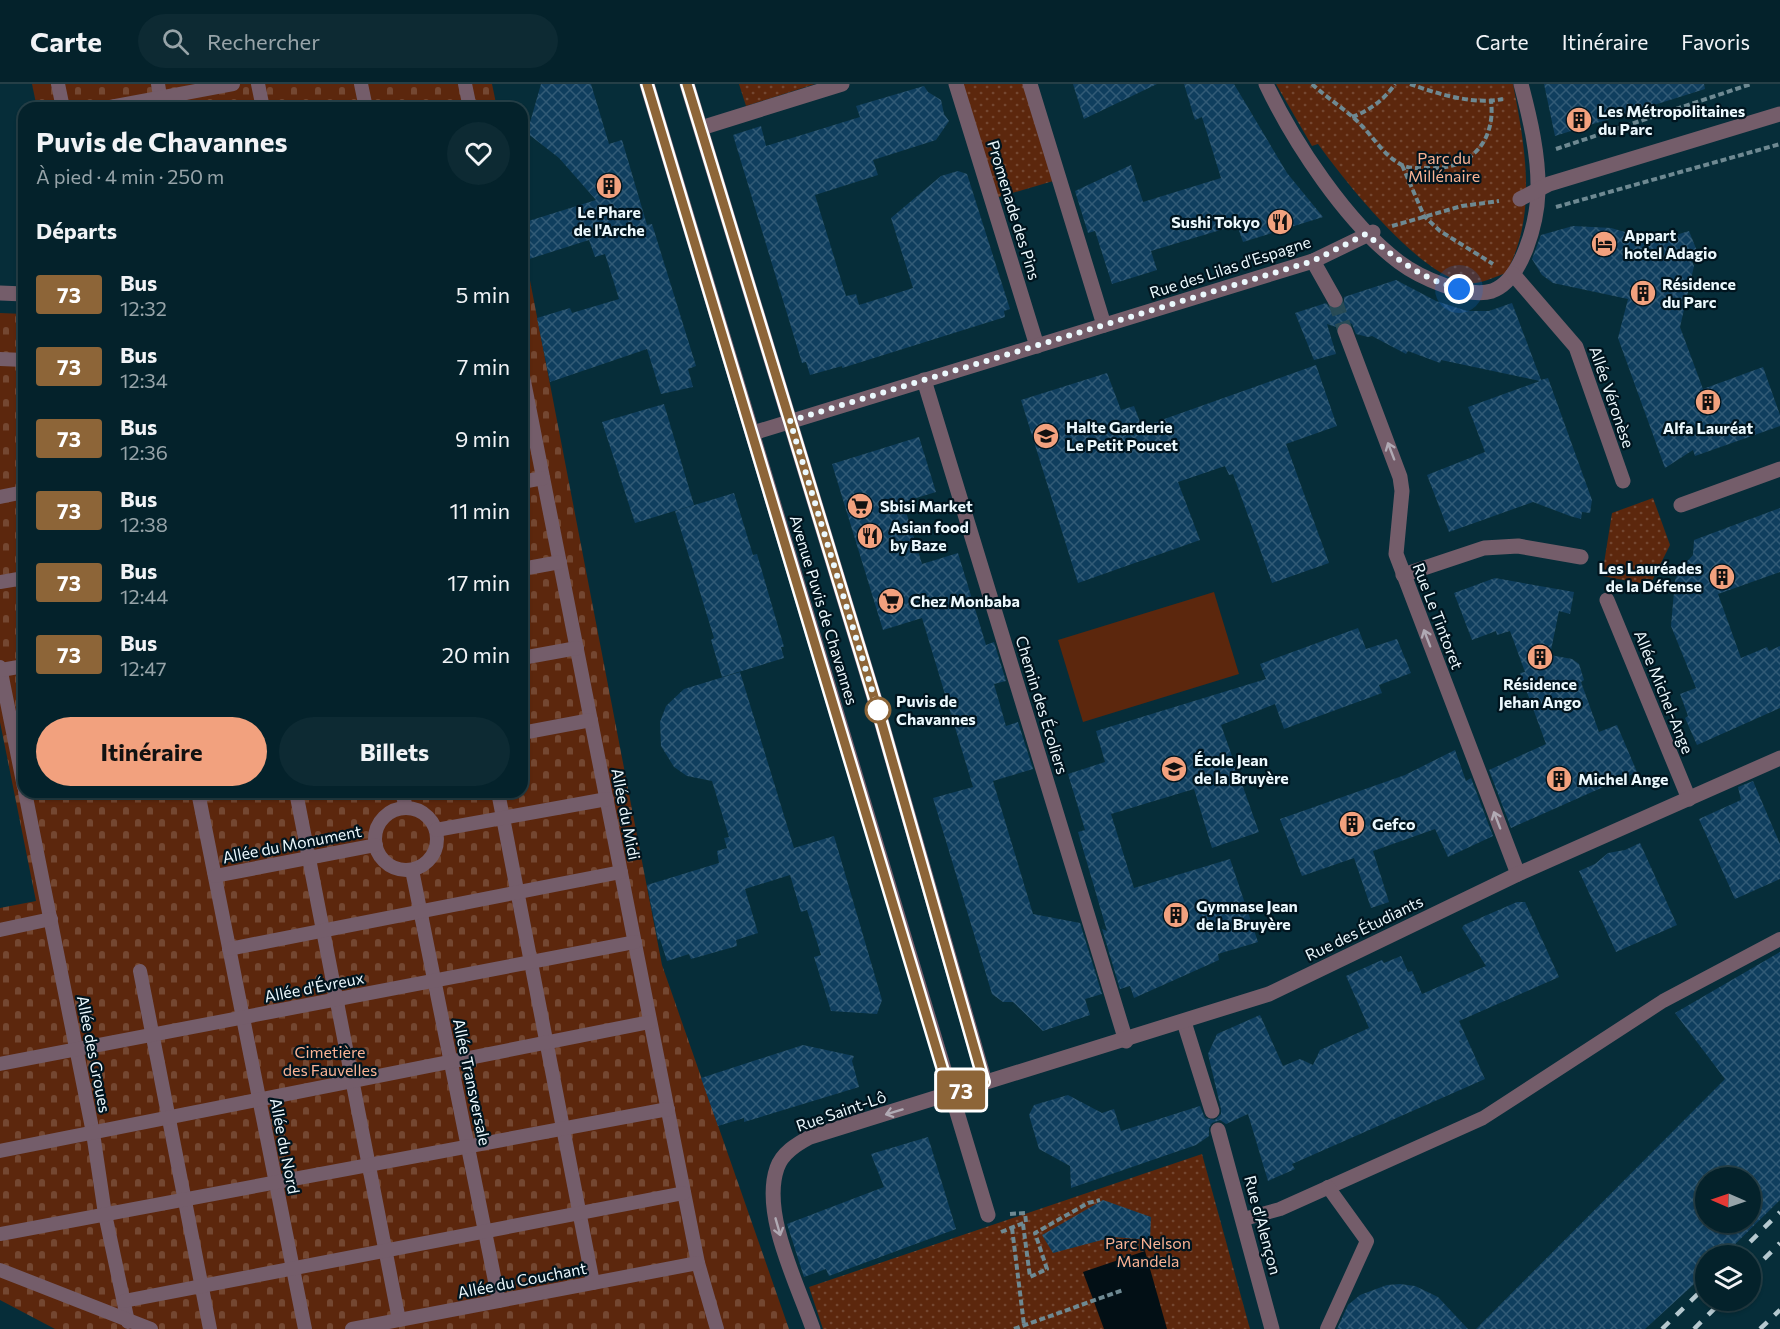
<!DOCTYPE html>
<html lang="fr">
<meta charset="utf-8">
<style>
:root{--surface:#04222b;--page:#0d2a33;--text:#f1f3f6;--muted:#97a4a9;--line:#253f47;--accent:#f2a17e}
body{margin:0;font-family:Commissioner,sans-serif;background:var(--page);color:var(--text);height:100vh;display:flex;flex-direction:column;font-size:22px;white-space:nowrap}
*{box-sizing:border-box;margin:0}
p{font-size:20px;color:var(--muted)}
.icon{flex:none;width:33px;height:33px;fill:none;stroke:currentColor;stroke-width:2;stroke-linecap:round;stroke-linejoin:round}
.map{position:relative;flex:1;overflow:hidden}
.panel{position:absolute;left:18px;top:18px;width:510px;height:696px;display:flex;flex-direction:column;background:var(--surface);border-radius:18px;box-shadow:0 2px 4px #0004,0 0 0 2px var(--line)}
.panel>*{flex:none}
.badge{padding:0 12px;border-radius:4px;font-size:21px;line-height:39px}
.needle{width:39px;rotate:272deg}
.tools{position:absolute;left:1695px;top:1083px;display:grid;gap:12px}
.tools a{display:grid;place-items:center;width:66px;height:66px;border-radius:50%;background:var(--surface);box-shadow:0 2px 4px #0004,0 0 0 2px var(--line);font-size:30px}
.you{position:absolute;width:30px;height:30px;margin:-15px;border:4px solid #fff;border-radius:50%;background:#1a73e8;box-shadow:0 0 0 9px #1a73e833}
.map>.badge{position:absolute;translate:-50% -50%;box-shadow:0 0 0 3px #fff}
h2{padding:0 18px;font-size:22px;line-height:54px}
.round{display:grid;place-items:center;flex:none;width:63px;height:63px;border-radius:32px;background:var(--page)}
.overview{display:flex;align-items:center;justify-content:space-between;height:102px;padding:0 18px}
h1{font-size:28px;font-weight:700;line-height:45px}
.cta{display:flex;gap:12px;margin-top:auto;padding:12px 18px}
.cta a{flex:1;height:69px;border-radius:36px;background:var(--accent);color:#111;font-size:24px;font-weight:700;line-height:69px;text-align:center}
.cta a+a{background:var(--page);color:var(--text)}
ul{padding:0;list-style:none}
li{display:flex;align-items:center;gap:18px;height:72px;padding:0 18px}
li div{flex:1}
li b{display:block;font-size:22px}
li em{font-style:normal}
li .badge{min-width:66px;font-weight:700;text-align:center}
header{display:flex;align-items:center;gap:36px;box-sizing:border-box;height:84px;padding:0 30px;background:var(--surface);border-bottom:2px solid var(--line)}
header strong{font-size:28px}
nav{display:flex;gap:33px;margin-inline-start:auto;font-size:21px}
.search{width:420px;height:54px;background:var(--page);display:flex;align-items:center;gap:15px;box-sizing:border-box;padding:0 21px;border-radius:33px;color:var(--muted);font-size:22px}
.map>svg:first-child{display:block}
.grass{fill:url(#grass-dots)}
.cemetery{fill:url(#cemetery-stones)}
.pitch{fill:#5c270d}
.water{fill:#020f15}
.building{fill:url(#building-cross-hatch);fill-rule:evenodd}
.lines{fill:none;stroke-linecap:round;stroke-linejoin:round}
.street-tunnel{stroke:#284b56;stroke-width:15;stroke-dasharray:15 8;stroke-linecap:butt}
.path{stroke:#6e8992;stroke-width:4;stroke-dasharray:6 3;stroke-linecap:butt}
.lane{stroke:#745d6a;stroke-width:14}
.street{stroke:#745d6a;stroke-width:15}
.rail{stroke:#b5c8cf;stroke-width:4.5;stroke-dasharray:10 10;stroke-linecap:butt}
.oneway{stroke:#b0aab4}
.line-casing{stroke:#fff;stroke-width:14}
.line{stroke:#8d6538;stroke-width:9}
.walk{stroke:#ebf8fd;stroke-width:6;stroke-dasharray:0 10.8}
.stop-dot{fill:#fff;stroke:#8d6538;stroke-width:3}
.labels{text-anchor:middle;stroke-width:4.5;stroke-linejoin:round;paint-order:stroke}
.poi-label{font-size:16px;font-weight:bold;fill:#ebf8fd;stroke:#00141e;text-anchor:start}
.park-label{font-size:16px;fill:#fab394;stroke:#00141e}
.street-label{font-size:16px;fill:#ebf8fd;stroke:#00141e}
.stop-label{font-size:16px;font-weight:bold;fill:#ebf8fd;stroke:#00141e;text-anchor:start}
</style>
<header>
<strong>Carte</strong>
<div class="search"><svg class="icon" aria-label="search" viewBox="0 0 24 24"><circle cx="10" cy="10" r="6"/><path d="M15 15l6 6"/></svg>Rechercher</div>
<nav><a>Carte</a><a>Itinéraire</a><a>Favoris</a></nav>
</header>
<div class="map">
<svg width="1780" height="1245" viewBox="0 0 1780 1245">
<defs>
<pattern id="grass-dots" width="8" height="8" patternUnits="userSpaceOnUse" patternTransform="scale(1.5)"><rect width="8" height="8" fill="#5c270d"/><path d="M2 2h.1M6 6h.1" fill="none" stroke="#744731" stroke-width="1.8" stroke-linecap="round"/></pattern>
<pattern id="cemetery-stones" width="16" height="16" patternUnits="userSpaceOnUse" patternTransform="scale(1.5)"><rect width="16" height="16" fill="#5c270d"/><path d="M2 7V4a2 2 0 0 1 4 0v3zM10 15v-3a2 2 0 0 1 4 0v3z" fill="#744731"/></pattern>
<pattern id="building-cross-hatch" width="8" height="8" patternUnits="userSpaceOnUse" patternTransform="scale(1.5)"><rect width="8" height="8" fill="#0f3e5e"/><path d="M0 0l8 8M0 8l8-8" fill="none" stroke="#325b76"/></pattern>
</defs>
<rect width="100%" height="100%" fill="#062d39"/>
<g class="grass">
<path d="M739,0h76l-69,22z"/>
<path d="M956,0h74l30,95 -68,20z"/>
<path d="M1276,0h237c12,62 25,131 -7,189 -9,3 -21,9 -31,10 -47,5 -131,-103 -157,-139l-6,2z"/>
<path d="M1653,414l17,47 -20,40 -48,-9 10,-63z"/>
<path d="M1202,1070l48,175h-427l-14,-42z"/>
</g>
<g class="cemetery">
<path d="M32,0h460l5,24h-460z"/>
<path d="M522,155l140,726 127,364h-734l-55,-29v-392l36,-7 -36,-179v-409l24,1v478h498z"/>
</g>
<path class="pitch" d="M1214,508l25,82 -156,48 -25,-82z"/>
<path class="water" d="M1145,1167l22,78h-63l-21,-57z"/>
<g class="building">
<path d="M541,0h50l18,60 13,-4 25,85 5,-1 44,142 -8,3 5,18 -32,7 -14,-45 -97,33 -13,-64 33,-10 2,5 47,-14 -14,-45 -10,3 -6,-17 -63,20 -4,-37 74,-23 -37,-42 -32,-25z"/>
<path d="M1073,0h84l-73,35z"/>
<path d="M1184,0h50l53,89 36,44 -80,25 -6,-17 -86,26 6,19 -45,14 -17,-53 -7,2 -13,-42 56,-26 12,37 78,-24 -19,-61 -7,3z"/>
<path d="M1544,0h160l1,5 -150,47z"/>
<path d="M924,2l4,6 13,8 3,14 5,7 -13,19 -63,20 5,15 -63,20 31,101 10,-2 3,11 54,-17 -22,-70 50,-42 17,-5 9,3 43,135 -6,2 1,6 -163,51v-2l-32,9 -4,-13 -4,1 -69,-228 28,-9 5,20 94,-29 -4,-11z"/>
<path d="M1573,142l38,2 42,12 20,-10 3,5 13,-4 10,25 -8,3 3,7 -14,61 23,62 60,-22 17,48v11l-85,30 -2,-6 -28,18 -47,-130 10,-39 -75,-16 -11,-8 -10,-16 9,-24z"/>
<path d="M1396,196l40,21 31,10h22l23,-8 29,77 7,-2 44,122 -2,13 -8,-1 -1,7 -11,-3 -37,-14 -84,30 -22,-57 58,-23 -17,-45 72,-26 -99,-21 -1,3 -32,-12 -2,3 -34,-18 -4,1 -12,-3 -4,-10 -6,-3 -10,6 -9,-3 9,30 -22,6 -19,-47 31,-10 5,6h8l5,-5v-7z"/>
<path d="M1316,281l21,61 -51,18 43,119 -57,20 -39,-109 -4,1 -4,-9 -47,16 22,58 -122,43 -57,-183 86,-27 14,37 13,-4 8,21z"/>
<path d="M664,320l30,101 -59,18 -33,-101z"/>
<path d="M919,353l17,55 -33,10 19,62 36,-11 28,92 8,-3 12,39 -12,3 12,42 12,-4 15,47 -40,12 40,133 47,9 22,71 -17,5 5,16 -47,16 -30,-29h-10l-11,-8 -59,-196 40,-11 -51,-169 -39,12 -51,-166z"/>
<path d="M734,409l19,62 4,-1 27,93h-3l3,11 -62,19 -11,-37 3,-2 -39,-127z"/>
<path d="M1780,424v64l-62,22 23,64 26,-11 2,4 11,-5v62l-83,37 -12,-27 3,-2 -8,-22 16,-6 -25,-62 4,-46 6,-12 12,-13 1,-15z"/>
<path d="M1495,494l79,14 -4,22 -11,-3 -9,44 22,4 7,5 5,16 -3,2 18,50 18,-7 20,47 -126,56 -22,-58 57,-26 -26,-71 5,-1 -15,-41 -13,4 -1,-4 -24,9 -18,-47z"/>
<path d="M1358,544l8,21 31,-10 14,34 -32,12 3,8 -98,36 -9,-25 -54,21 38,107 -47,16 -18,-59 -83,25 23,74 96,-29 28,83 -40,12 1,6 -85,38 -4,-12 -10,3 -18,-60 5,2 -29,-99 7,-2 -17,-56 37,-12 -9,-31 170,-52 -6,-15z"/>
<path d="M740,588l54,176 40,-12 48,164 -5,14 -46,-3 -17,-54 7,-2 -14,-45 -6,2 -11,-37 -45,14 13,44 -22,7 1,6 -46,13 -2,-5 -22,7 -7,-22 -2,1 -11,-55 72,-22 -2,-12 10,-3 -3,-10 5,-1 -17,-56 -25,-5 -13,-9 -13,-21 -1,-24 6,-16 18,-17z"/>
<path d="M1455,666l11,31 5,-3 22,58 -45,21 -13,-28 -62,22 16,51 -18,6 -17,-50 -52,18 -22,-57 125,-44z"/>
<path d="M1753,697l27,63v35l-45,20 -36,-80 42,-19 -3,-13z"/>
<path d="M1640,759l37,82 -61,27 -37,-81 16,-7 13,-11 17,-3z"/>
<path d="M1517,818h8l34,75 -100,44 26,58 -193,85 3,5 -27,12 -20,-67 -22,10 -6,-4 -8,3 -3,5v8l-13,9 -125,43 -1,-22 -31,-17 -10,-34 5,-10 34,-10 34,18 12,-4 7,22 79,-25 5,12 10,2 6,-6v-5l-13,-55 9,-20 43,-19 23,51 17,-7 13,6 7,-15 49,-22 -23,-52 36,-16 2,3 17,-7 7,16 4,-1 10,23 64,-28 -24,-38 2,-3z"/>
<path d="M1780,868v248l-57,56h-17v17l-61,56h-169l249,-250 -50,-66zM1706,1094h44v44h-44z"/>
<path d="M803,961l51,11 -2,5 7,26 -115,35v-4l-26,8 -17,-48z"/>
<path d="M928,1053l28,92 -127,47 -3,-7 -22,8 -17,-53 97,-37 -13,-33z"/>
<path d="M1103,1116l48,17 -1,23 -37,-3 -60,16 -11,-18z"/>
<path d="M1400,1200l15,2 23,11 30,32h-131l11,-24 12,-10 27,-10z"/>
</g>
<g class="lines">
<path class="street-tunnel" d="M1335,216l10,31"/>
<g class="path">
<path d="M1312,0c16,15 35,26 50,42 12,12 23,31 40,39 8,4 18,3 27,3 41,2 67,-27 62,-67"/>
<path d="M1410,0c28,10 63,21 93,15"/>
<path d="M1352,33c17,-6 33,-18 43,-33"/>
<path d="M1556,65l195,-65"/>
<path d="M1402,81l22,51 16,15 53,33"/>
<path d="M1556,123l224,-63"/>
<path d="M1392,142l70,-20 37,-5"/>
<path d="M1023,1140l7,53 17,-8 -12,-36 53,-30 12,-3"/>
<path d="M1012,1144l12,97"/>
<path d="M1001,1148l25,-10 -1,-9 -16,1"/>
<path d="M1014,1245l109,-39"/>
</g>
<g class="lane">
<path d="M58,0l5,24"/>
<path d="M158,0l4,24"/>
<path d="M258,0l5,24"/>
<path d="M361,0l5,24"/>
<path d="M465,0l5,24"/>
<path d="M105,24l128,-24"/>
<path d="M0,275l24,1"/>
<path d="M522,287l176,892 19,66"/>
<path d="M522,398l21,-4"/>
<path d="M0,413l24,-5"/>
<path d="M522,485l38,-7"/>
<path d="M0,498l24,-4"/>
<path d="M522,574l55,-10"/>
<path d="M0,583l24,120"/>
<path d="M1,586l23,-4"/>
<path d="M522,649l69,-13"/>
<path d="M25,708l68,341 12,81 23,108"/>
<path d="M198,708l107,537"/>
<path d="M296,708l103,528"/>
<path d="M402,708l4,16"/>
<path d="M498,708l95,491"/>
<path d="M199,711l18,-3"/>
<circle cx="406" cy="755" r="31"/>
<path d="M436,746l171,-31"/>
<path d="M412,786l87,431"/>
<path d="M215,792l161,-31"/>
<path d="M0,846l51,-11"/>
<path d="M229,865l392,-77"/>
<path d="M140,887l70,358"/>
<path d="M0,980l635,-122"/>
<path d="M0,1067l650,-129"/>
<path d="M1244,1135l36,-10 203,-91 180,-117 117,-62"/>
<path d="M0,1150l668,-125"/>
<path d="M0,1186l151,59"/>
<path d="M124,1217l560,-108"/>
<path d="M352,1245l346,-66"/>
<path d="M1327,1245l40,-88 -39,-54"/>
</g>
<g class="street">
<path d="M647,0l341,1131"/>
<path d="M687,0l191,626 107,372"/>
<path d="M956,0l81,262"/>
<path d="M1030,0l74,241"/>
<path d="M1266,0c28,59 81,139 133,178 20,15 68,37 93,29 31,-11 45,-70 46,-99 1,-36 -8,-74 -17,-108"/>
<path d="M701,44l141,-44"/>
<path d="M1520,115l29,-15 231,-70"/>
<path d="M1313,177l22,39"/>
<path d="M1513,190l63,73 47,134"/>
<path d="M0,209l24,1"/>
<path d="M1345,247l55,146 2,14 -6,63 122,320"/>
<path d="M924,296l202,661"/>
<path d="M753,349l560,-172 60,-29"/>
<path d="M1681,421l99,-36"/>
<path d="M1403,491l81,-27 34,-2 63,11"/>
<path d="M1607,516l82,199"/>
<path d="M1184,938l28,89"/>
<path d="M1218,1046l54,199"/>
<path d="M813,1245c-15,-44 -52,-115 -36,-161 5,-15 20,-24 33,-31l459,-143 249,-120 262,-116"/>
</g>
<g class="rail">
<path d="M1736,1172l44,-44"/>
<path d="M1750,1189l30,-30"/>
<path d="M1662,1245l44,-43"/>
<path d="M1694,1245l29,-29"/>
<path d="M1760,1245l20,-19"/>
</g>
</g>
<defs><path id="oneway-shaft" d="M-6 0H5M1.5-3L5.5 0L1.5 3" fill="none" stroke-width="1.6" stroke-linecap="round" stroke-linejoin="round" transform="scale(1.5)"/></defs>
<g class="oneway">
<use href="#oneway-shaft" transform="translate(1391 367) rotate(-111)"/>
<use href="#oneway-shaft" transform="translate(1427 554) rotate(-111)"/>
<use href="#oneway-shaft" transform="translate(1497 736) rotate(-111)"/>
<use href="#oneway-shaft" transform="translate(894 1028) rotate(163)"/>
<use href="#oneway-shaft" transform="translate(778 1143) rotate(74)"/>
</g>
<g class="lines">
<g class="line-casing">
<path id="line" d="M647,0l303,1010 34,-12 -106,-372 -191,-626"/>
</g>
<use href="#line" class="line"/>
<path class="walk" d="M878,626l-88,-289 523,-160 53,-27c29,24 56,45 93,55"/>
</g>
<defs>
<g id="building-disc" transform="scale(1.35)"><circle r="9.5" fill="#f2a17e" stroke="#00141e"/><path d="M-4-6H4V6H1V3H-1V6H-4ZM-2.5-4.3h1.7v1.8h-1.7ZM.8-4.3h1.7v1.8H.8ZM-2.5-1h1.7V.8h-1.7ZM.8-1h1.7V.8H.8Z" fill="#111"/></g>
<g id="restaurant-disc" transform="scale(1.35)"><circle r="9.5" fill="#f2a17e" stroke="#00141e"/><path d="M-5-6h1v4h1v-4h1v4h1v-4h1v5L-1.5 .5V6h-2V.5L-5-1ZM5-6V6H3V1.5H1.5Q1.5-4 5-6Z" fill="#111"/></g>
<g id="hotel-disc" transform="scale(1.35)"><circle r="9.5" fill="#f2a17e" stroke="#00141e"/><path d="M-6-4.5h1.5V1H6V5H4.5V3h-9V5H-6ZM-4 0a1.8 1.8 0 1 1 3.6 0ZM.5 0V-2.5h3Q6-2.5 6 0Z" fill="#111"/></g>
<g id="school-disc" transform="scale(1.35)"><circle r="9.5" fill="#f2a17e" stroke="#00141e"/><path d="M0-5L7-2L0 1L-7-2ZM-4 1L0 2.5L4 1V4Q0 6-4 4Z" fill="#111"/></g>
<g id="supermarket-disc" transform="scale(1.35)"><circle r="9.5" fill="#f2a17e" stroke="#00141e"/><path d="M-6-5.5h2.5l.6 2H6L4.5 2H-2.5L-4.4-4H-6ZM-1.5 3.2a1.3 1.3 0 1 0 .1 0ZM3 3.2a1.3 1.3 0 1 0 .1 0Z" fill="#111"/></g>
</defs>
<g fill-rule="evenodd">
<use href="#building-disc" x="1579" y="36"/>
<use href="#building-disc" x="609" y="102"/>
<use href="#restaurant-disc" x="1280" y="138"/>
<use href="#hotel-disc" x="1604" y="160"/>
<use href="#building-disc" x="1643" y="209"/>
<use href="#building-disc" x="1708" y="318"/>
<use href="#school-disc" x="1046" y="352"/>
<use href="#supermarket-disc" x="860" y="422"/>
<use href="#restaurant-disc" x="870" y="452"/>
<use href="#building-disc" x="1722" y="493"/>
<use href="#supermarket-disc" x="891" y="517"/>
<use href="#building-disc" x="1540" y="573"/>
<use href="#school-disc" x="1174" y="685"/>
<use href="#building-disc" x="1559" y="695"/>
<use href="#building-disc" x="1352" y="740"/>
<use href="#building-disc" x="1176" y="831"/>
</g>
<circle class="stop-dot" cx="878" cy="626" r="12"/>
<g class="labels">
<g class="poi-label">
<text x="1598" y="33">Les Métropolitaines<tspan x="1598" dy="18">du Parc</tspan></text>
<text x="609" y="134" text-anchor="middle">Le Phare<tspan x="609" dy="18">de l'Arche</tspan></text>
<text x="1260" y="144" text-anchor="end">Sushi Tokyo</text>
<text x="1624" y="157">Appart<tspan x="1624" dy="18">hotel Adagio</tspan></text>
<text x="1662" y="206">Résidence<tspan x="1662" dy="18">du Parc</tspan></text>
<text x="1066" y="349">Halte Garderie<tspan x="1066" dy="18">Le Petit Poucet</tspan></text>
<text x="1708" y="350" text-anchor="middle">Alfa Lauréat</text>
<text x="880" y="428">Sbisi Market</text>
<text x="890" y="449">Asian food<tspan x="890" dy="18">by Baze</tspan></text>
<text x="1702" y="490" text-anchor="end">Les Lauréades<tspan x="1702" dy="18">de la Défense</tspan></text>
<text x="910" y="523">Chez Monbaba</text>
<text x="1540" y="606" text-anchor="middle">Résidence<tspan x="1540" dy="18">Jehan Ango</tspan></text>
<text x="1194" y="682">École Jean<tspan x="1194" dy="18">de la Bruyère</tspan></text>
<text x="1578" y="701">Michel Ange</text>
<text x="1372" y="746">Gefco</text>
<text x="1196" y="828">Gymnase Jean<tspan x="1196" dy="18">de la Bruyère</tspan></text>
</g>
<g class="park-label">
<text x="1444" y="80">Parc du<tspan x="1444" dy="18">Millénaire</tspan></text>
<text x="330" y="974">Cimetière<tspan x="330" dy="18">des Fauvelles</tspan></text>
<text x="1148" y="1165">Parc Nelson<tspan x="1148" dy="18">Mandela</tspan></text>
</g>
<g class="street-label">
<text transform="translate(1014 126) rotate(73)" y="6">Promenade des Pins</text>
<text transform="translate(1230 183) rotate(-18)" y="6">Rue des Lilas d'Espagne</text>
<text transform="translate(1612 313) rotate(71)" y="6">Allée Véronèse</text>
<text transform="translate(824 526) rotate(73)" y="6">Avenue Puvis de Chavannes</text>
<text transform="translate(1438 532) rotate(69)" y="6">Rue Le Tintoret</text>
<text transform="translate(1664 608) rotate(68)" y="6">Allée Michel-Ange</text>
<text transform="translate(1042 621) rotate(73)" y="6">Chemin des Écoliers</text>
<text transform="translate(626 730) rotate(79)" y="6">Allée du Midi</text>
<text transform="translate(292 760) rotate(-11)" y="6">Allée du Monument</text>
<text transform="translate(1364 844) rotate(-26)" y="6">Rue des Étudiants</text>
<text transform="translate(314 903) rotate(-11)" y="6">Allée d'Évreux</text>
<text transform="translate(94 970) rotate(79)" y="6">Allée des Groues</text>
<text transform="translate(472 998) rotate(78)" y="6">Allée Transversale</text>
<text transform="translate(841 1027) rotate(-19)" y="6">Rue Saint-Lô</text>
<text transform="translate(285 1062) rotate(79)" y="6">Allée du Nord</text>
<text transform="translate(1263 1141) rotate(75)" y="6">Rue d'Alençon</text>
<text transform="translate(522 1196) rotate(-11)" y="6">Allée du Couchant</text>
</g>
<g class="stop-label">
<text x="896" y="623">Puvis de<tspan x="896" dy="18">Chavannes</tspan></text>
</g>
</g>
</svg>
<div class="tools">
<a><svg class="needle" viewBox="-14 -14 28 28"><path d="M0-13l5 13h-10z" fill="#e53935"/><path d="M0 13l5-13h-10z" fill="#97a4a9"/></svg></a>
<a><svg class="icon" aria-label="layers" viewBox="0 0 24 24"><path d="M12 4l9 5-9 5-9-5zM3 14l9 5 9-5"/></svg></a>
</div>
<div class="you" style="left:1459px;top:205px"></div>
<b class="badge" style="left:961px;top:1006px;background:#8d6538;color:#fff">73</b>
<section class="panel">
<div class="overview"><div><h1>Puvis de Chavannes</h1><p>À pied · 4 min · 250 m</p></div><a class="round"><svg class="icon" aria-label="heart" viewBox="0 0 24 24"><path d="M12 20l-8-8c-3-5 5-10 8-4 3-6 11-1 8 4z"/></svg></a></div>
<h2>Départs</h2>
<ul>
<li><span class="badge" style="background:#8d6538;color:#fff">73</span><div><b>Bus</b><p>12:32</p></div><em>5 min</em></li>
<li><span class="badge" style="background:#8d6538;color:#fff">73</span><div><b>Bus</b><p>12:34</p></div><em>7 min</em></li>
<li><span class="badge" style="background:#8d6538;color:#fff">73</span><div><b>Bus</b><p>12:36</p></div><em>9 min</em></li>
<li><span class="badge" style="background:#8d6538;color:#fff">73</span><div><b>Bus</b><p>12:38</p></div><em>11 min</em></li>
<li><span class="badge" style="background:#8d6538;color:#fff">73</span><div><b>Bus</b><p>12:44</p></div><em>17 min</em></li>
<li><span class="badge" style="background:#8d6538;color:#fff">73</span><div><b>Bus</b><p>12:47</p></div><em>20 min</em></li>
</ul>
<div class="cta"><a>Itinéraire</a><a>Billets</a></div>
</section>
</div>
